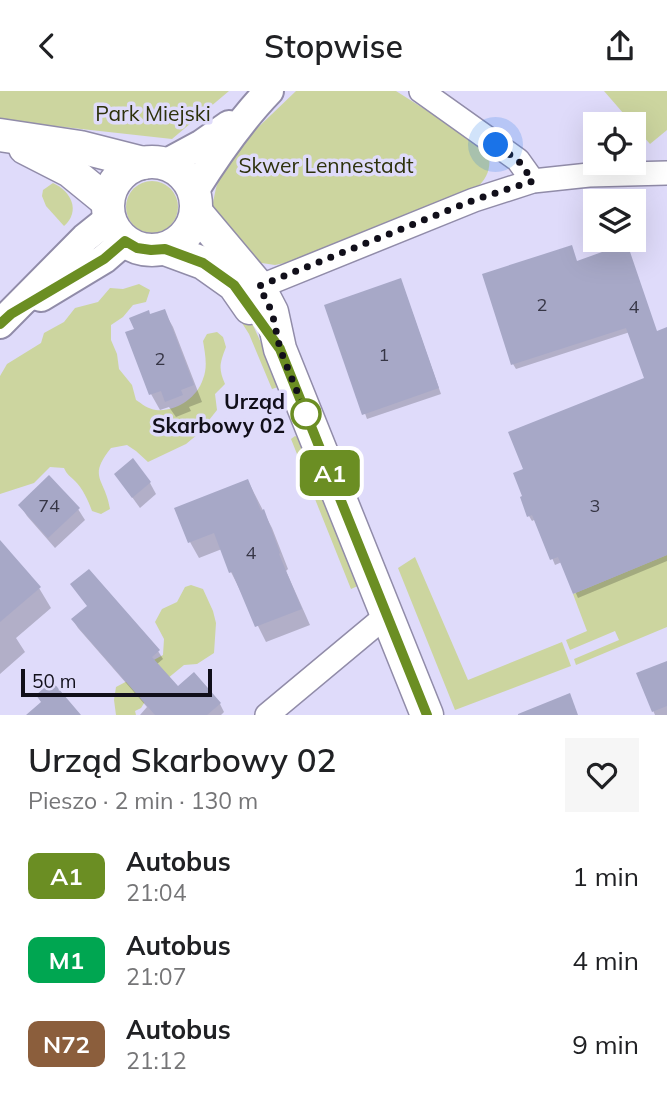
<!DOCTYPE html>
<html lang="pl">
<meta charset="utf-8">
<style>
:root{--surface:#fff;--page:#f6f6f6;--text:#202124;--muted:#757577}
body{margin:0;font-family:Mulish,sans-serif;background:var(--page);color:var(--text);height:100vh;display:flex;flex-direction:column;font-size:26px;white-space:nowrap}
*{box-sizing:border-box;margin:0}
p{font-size:23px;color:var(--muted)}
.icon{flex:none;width:38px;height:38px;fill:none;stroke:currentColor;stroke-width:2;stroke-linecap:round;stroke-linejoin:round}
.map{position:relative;height:624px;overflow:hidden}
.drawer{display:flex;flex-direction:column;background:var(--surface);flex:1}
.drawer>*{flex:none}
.badge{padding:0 14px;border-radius:10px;font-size:24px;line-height:46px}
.controls{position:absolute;left:583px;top:21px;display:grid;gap:14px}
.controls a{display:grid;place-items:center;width:63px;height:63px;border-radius:0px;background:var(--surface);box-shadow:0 7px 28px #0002;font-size:35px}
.scale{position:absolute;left:21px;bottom:18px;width:191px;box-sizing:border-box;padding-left:7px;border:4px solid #110f1a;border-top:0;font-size:19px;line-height:24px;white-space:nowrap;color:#110f1a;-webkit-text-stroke:5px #dfdbfa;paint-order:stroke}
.you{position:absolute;width:35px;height:35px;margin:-18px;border:5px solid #fff;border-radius:50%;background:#1a73e8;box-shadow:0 0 0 10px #1a73e833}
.map>.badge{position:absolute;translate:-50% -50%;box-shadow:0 0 0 4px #fff}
.round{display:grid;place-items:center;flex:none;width:74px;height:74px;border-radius:0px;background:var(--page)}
.head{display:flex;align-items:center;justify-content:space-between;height:119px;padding:0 28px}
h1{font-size:33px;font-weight:600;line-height:52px}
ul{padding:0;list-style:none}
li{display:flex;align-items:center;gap:21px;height:84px;padding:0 28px}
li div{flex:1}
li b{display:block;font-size:26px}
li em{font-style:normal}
li .badge{min-width:77px;font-weight:700;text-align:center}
header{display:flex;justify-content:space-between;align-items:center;height:91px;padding:0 28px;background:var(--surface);font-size:32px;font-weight:600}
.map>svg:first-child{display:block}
.green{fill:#ccd59f}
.shadow{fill:#0003}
.building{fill:#a7a8c7}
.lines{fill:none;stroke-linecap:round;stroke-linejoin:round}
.minor-casing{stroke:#918ca9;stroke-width:26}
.tertiary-casing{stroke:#918ca9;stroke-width:32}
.secondary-casing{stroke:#918ca9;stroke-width:35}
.minor{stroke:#fff;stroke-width:23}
.tertiary{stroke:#fff;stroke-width:28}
.secondary{stroke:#fff;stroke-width:32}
.line-casing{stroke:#fff;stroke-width:16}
.line{stroke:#6b8e23;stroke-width:10}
.walk{stroke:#110f1a;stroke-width:7;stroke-dasharray:0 12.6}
.stop-dot{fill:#fff;stroke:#6b8e23;stroke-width:3.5}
.labels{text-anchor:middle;stroke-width:7;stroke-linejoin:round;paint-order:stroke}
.number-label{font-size:18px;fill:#363545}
.park-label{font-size:21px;fill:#2d310b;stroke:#dfdbfa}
.stop-label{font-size:21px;font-weight:bold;fill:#110f1a;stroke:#dfdbfa;text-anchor:end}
</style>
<header><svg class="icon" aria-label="back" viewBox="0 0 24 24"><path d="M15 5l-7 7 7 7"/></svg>Stopwise<svg class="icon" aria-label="share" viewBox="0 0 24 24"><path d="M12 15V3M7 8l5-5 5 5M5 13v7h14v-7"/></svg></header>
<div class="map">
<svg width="667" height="624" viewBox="0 0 667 624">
<rect width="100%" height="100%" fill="#dfdbfa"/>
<g class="green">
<path d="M0,0h229l-57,48 -172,-19z"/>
<path d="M296,0h100l90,57c7,14 3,30 -10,40l-57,21 -129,53 -15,3 -20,-3 -41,-41 -2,-14 4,-19 7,-20 23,-29z"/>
<path d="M604,0h63v39l-17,14z"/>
<circle cx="152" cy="116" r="26"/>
<path d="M53,92c18,8 28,28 11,43l-18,-20 -4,-10 1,-6z"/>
<path d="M139,193l11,6 -4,12 -13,3 -10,12 -12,8v15l6,14 2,15 13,16 4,15c6,4 12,9 20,10 20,2 41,-12 47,-31 5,-12 2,-26 0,-38l4,-7 10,-2 6,5 3,10c-6,16 -8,21 -1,37l-10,10 2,16 -19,24 -12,10 -38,18 -12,-11 -9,-6 -16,3c-24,30 -6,30 -1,61l-9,5 -9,-3c-4,-11 -9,-22 -17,-30 -5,-5 -8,-6 -11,-13l-14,-1 -16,16 -34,11v-118l7,-12 34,-21 3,-10 20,-11 11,-14 23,-6 12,-14 13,1z"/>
<path d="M235,221l16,9 29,63 -2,3 -6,2 -23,-55z"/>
<path d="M295,345l4,2 61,147 -9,4 -60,-150z"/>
<path d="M667,464v72l-91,38 -2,-6 45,-19 -4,-9 -45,19 -4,-10 21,-9 -14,-37z"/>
<path d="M415,466l53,123 94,-38 9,24 -116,44 -57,-142z"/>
<path d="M191,494l12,4 10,22 3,12 -2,30 -17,11 -13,1 -33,27 -10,16 -6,3 1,4h-20l-2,-15 2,-13 17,-9 19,-17 11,-6 1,-16 -9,-17 7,-13 15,-7 8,-15z"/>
</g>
<g class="shadow">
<path d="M577,171l80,71 10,-4v232l-89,37 -16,-36 -7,3 -19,-46 -4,2 -3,-5 -4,-46 121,-91 -16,-47 -114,37 -3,-5z"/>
<path d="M403,195l38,108 -74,25 -41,-113z"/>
<path d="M164,220l9,16 29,75 -13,5 2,4 -15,6 -7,-10 -9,3 -9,-16 -15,-64 14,-14z"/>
<path d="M116,384l34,8 6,11 -16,14z"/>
<path d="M248,390l24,47 16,41 -2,2 24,54 -44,17 -35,-70 -9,-23 -23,9 -9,-16z"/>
<path d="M20,414l58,4 7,11 -30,28 -28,-32z"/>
<path d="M0,452l39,45 12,20 -35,30 9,14 -25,22z"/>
<path d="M73,529l85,31 5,8 -6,5 21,25 15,-14 27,29 4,8 -3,3h-81l7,-8 -69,-79z"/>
<path d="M667,572v52h-12l-17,-41z"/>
</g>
<g class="building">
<path d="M627,152l30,88 10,-4v228l-94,39 -15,-37 -8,3 -18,-45 -5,2 -7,-20 2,-1 -9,-23 10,-4 -15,-37 136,-54 -18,-50 -115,37 -29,-91 90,-29 5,16z"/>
<path d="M401,187l38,110 -77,27 -38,-110z"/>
<path d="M165,218l29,76 -13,5 2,5 -18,7 -4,-11 -12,4 -24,-63 9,-3 -5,-11 20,-8 1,4z"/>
<path d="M133,367l18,24 -19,16 -18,-24z"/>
<path d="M49,384l31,33 -32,30 -30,-33z"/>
<path d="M248,388l13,32 3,-2 16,44 -1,1 23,55 -47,18 -23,-55 -3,1 -15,-40 -26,10 -14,-35z"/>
<path d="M0,449l41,47 -41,35z"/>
<path d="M89,478l71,81 -8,7 26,29 16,-14 27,31 -14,12h-52l-84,-96 16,-13 -17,-22z"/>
<path d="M667,570v45l-15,6 -16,-39z"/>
<path d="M52,590l29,34h-55l15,-13 -5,-7z"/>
<path d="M570,602l8,22h-60v-1z"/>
</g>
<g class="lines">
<g class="minor-casing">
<g id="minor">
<path d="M421,0l97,69 15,21"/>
<path d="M259,196l215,-87 59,-19 56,-6 78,-2"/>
<path d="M267,624l120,-100"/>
</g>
</g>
<g class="tertiary-casing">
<g id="tertiary">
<path d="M165,73l37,-20 27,-19"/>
<path d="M194,100c22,-35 46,-70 75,-100"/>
<path d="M41,206l63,-38 21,-18"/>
<path d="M0,233l85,-86 25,-20"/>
</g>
</g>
<g class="secondary-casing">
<g id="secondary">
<path d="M0,44l80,12 63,16"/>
<path d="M25,57l45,23 38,31"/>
<circle cx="152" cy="115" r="44"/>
<path d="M196,121l63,75 13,25 8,37 147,366"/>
<path d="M165,158l38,14 31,22 16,23"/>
</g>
</g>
<use href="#minor" class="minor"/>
<use href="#tertiary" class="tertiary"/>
<use href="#secondary" class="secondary"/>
</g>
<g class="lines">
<g class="line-casing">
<path id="line" d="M0,233l11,-10 93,-55 21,-18 12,7 14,2 14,-1 38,14 31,22 46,64 147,366"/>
</g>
<use href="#line" class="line"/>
<path class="walk" d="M306,323l-26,-65 -8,-37 -13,-26 215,-86 59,-19 -15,-21 -22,-15"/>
</g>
<circle class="stop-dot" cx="306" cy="323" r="14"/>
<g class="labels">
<g class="number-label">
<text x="542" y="220">2</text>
<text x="634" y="222">4</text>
<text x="384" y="270">1</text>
<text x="160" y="274">2</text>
<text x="49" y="421">74</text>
<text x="595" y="421">3</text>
<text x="251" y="468">4</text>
</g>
<g class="park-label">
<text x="153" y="30">Park Miejski</text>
<text x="326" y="82">Skwer Lennestadt</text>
</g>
<g class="stop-label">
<text x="285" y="318">Urząd<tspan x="285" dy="24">Skarbowy 02</tspan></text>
</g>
</g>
</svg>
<div class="controls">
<a><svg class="icon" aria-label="locate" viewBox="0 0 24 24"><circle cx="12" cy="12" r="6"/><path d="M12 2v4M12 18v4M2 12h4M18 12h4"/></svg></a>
<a><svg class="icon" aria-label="layers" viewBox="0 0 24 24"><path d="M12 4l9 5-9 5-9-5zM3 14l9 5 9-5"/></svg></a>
</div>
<div class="scale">50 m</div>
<div class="you" style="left:496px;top:54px"></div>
<b class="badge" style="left:330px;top:382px;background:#6b8e23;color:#fff">A1</b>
</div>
<section class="drawer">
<div class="head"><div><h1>Urząd Skarbowy 02</h1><p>Pieszo · 2 min · 130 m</p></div><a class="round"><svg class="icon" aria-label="heart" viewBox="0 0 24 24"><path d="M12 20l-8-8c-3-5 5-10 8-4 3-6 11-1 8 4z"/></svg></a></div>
<ul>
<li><span class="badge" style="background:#6b8e23;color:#fff">A1</span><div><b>Autobus</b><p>21:04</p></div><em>1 min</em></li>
<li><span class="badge" style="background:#00a651;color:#fff">M1</span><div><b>Autobus</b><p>21:07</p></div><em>4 min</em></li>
<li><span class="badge" style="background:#8b5e3c;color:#fff">N72</span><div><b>Autobus</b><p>21:12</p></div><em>9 min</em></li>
</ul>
</section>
